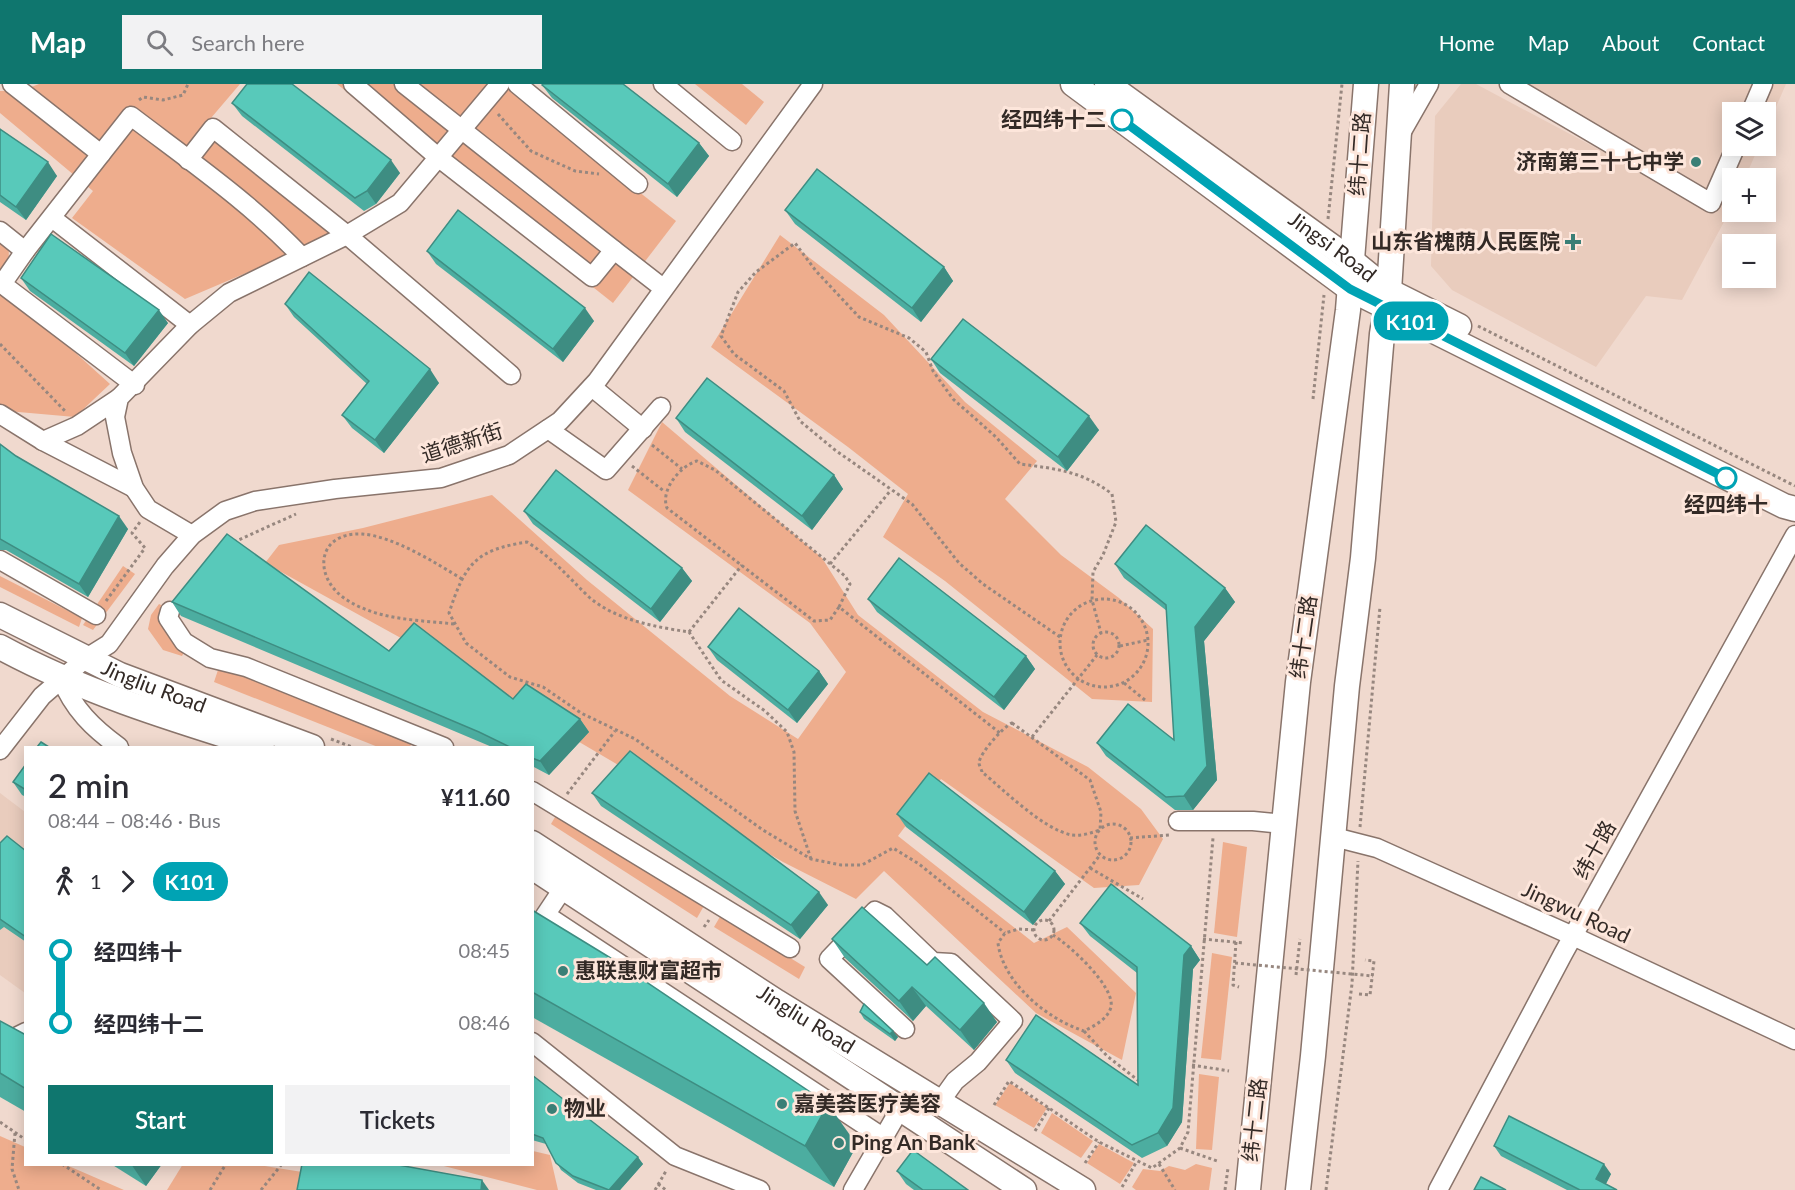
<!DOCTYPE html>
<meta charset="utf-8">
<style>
:root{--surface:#fff;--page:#f2f2f3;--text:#2b2b33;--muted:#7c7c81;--accent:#0f766e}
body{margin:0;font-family:Lato,"Noto Sans SC",sans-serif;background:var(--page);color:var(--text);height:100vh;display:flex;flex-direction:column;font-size:22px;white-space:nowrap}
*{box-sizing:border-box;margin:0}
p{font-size:20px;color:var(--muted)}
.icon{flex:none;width:33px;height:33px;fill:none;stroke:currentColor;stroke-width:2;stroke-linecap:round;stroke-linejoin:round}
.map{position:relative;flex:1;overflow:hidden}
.details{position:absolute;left:24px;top:662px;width:510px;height:420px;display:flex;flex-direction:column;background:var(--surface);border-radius:0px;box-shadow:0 3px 15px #0003}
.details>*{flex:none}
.badge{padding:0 12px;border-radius:20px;font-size:21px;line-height:39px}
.controls{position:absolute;left:1722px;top:18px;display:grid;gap:12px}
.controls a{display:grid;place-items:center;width:54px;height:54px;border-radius:0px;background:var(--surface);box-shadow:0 3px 15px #0003;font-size:30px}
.map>.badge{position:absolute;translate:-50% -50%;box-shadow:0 0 0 3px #fff}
.legs{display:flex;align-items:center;gap:9px;height:66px;padding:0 24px;font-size:20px}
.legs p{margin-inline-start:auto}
.summary{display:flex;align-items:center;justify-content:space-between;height:102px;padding:0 24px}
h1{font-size:33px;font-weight:600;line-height:45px}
.button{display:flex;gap:12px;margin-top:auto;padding:12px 24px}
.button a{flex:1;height:69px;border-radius:0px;background:var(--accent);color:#fff;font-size:24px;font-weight:600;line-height:69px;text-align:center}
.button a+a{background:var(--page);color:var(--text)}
ul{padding:0 24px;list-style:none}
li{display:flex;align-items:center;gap:21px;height:72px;font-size:22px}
li i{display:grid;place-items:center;width:9px;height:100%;margin:0 8px;background:currentColor}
li i::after{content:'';width:15px;height:15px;margin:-8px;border:4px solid;border-radius:50%;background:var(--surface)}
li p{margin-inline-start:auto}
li:first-child i{background:linear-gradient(#0000 50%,currentColor 0)}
li:last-child i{background:linear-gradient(currentColor 50%,#0000 0)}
header{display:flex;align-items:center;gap:36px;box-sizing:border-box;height:84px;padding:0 30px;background:var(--accent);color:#fff}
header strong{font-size:28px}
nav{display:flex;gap:33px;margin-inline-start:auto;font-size:21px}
.search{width:420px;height:54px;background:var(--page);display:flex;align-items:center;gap:15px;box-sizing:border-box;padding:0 21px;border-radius:0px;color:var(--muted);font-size:22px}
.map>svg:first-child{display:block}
.built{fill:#e9ccbd}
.green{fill:#eead8d}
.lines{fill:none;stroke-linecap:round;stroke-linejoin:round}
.minor-casing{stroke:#89746b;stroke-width:21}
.major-casing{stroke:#89746b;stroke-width:27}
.path{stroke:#97877f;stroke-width:3;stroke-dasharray:3 3;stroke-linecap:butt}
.minor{stroke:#fff;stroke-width:18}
.major{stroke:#fff;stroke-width:24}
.path-bridge{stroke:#97877f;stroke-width:3;stroke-dasharray:3 3;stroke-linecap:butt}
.wall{fill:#4cada0}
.shaded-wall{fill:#3e8d82}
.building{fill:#58c9ba;stroke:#3e8d82;stroke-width:1.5}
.line-1-casing{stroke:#fff;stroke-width:14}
.line-1{stroke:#00a3b4;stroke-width:9}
.stop-1-dot{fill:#fff;stroke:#00a3b4;stroke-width:3}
.poi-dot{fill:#3a7f76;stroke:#fde6db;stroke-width:2}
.labels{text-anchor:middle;stroke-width:6;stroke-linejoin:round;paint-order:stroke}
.stop-label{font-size:21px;font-weight:bold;fill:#332a26;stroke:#fde6db;text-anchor:end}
.street-label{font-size:21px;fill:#332a26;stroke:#fde6db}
.poi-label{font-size:21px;font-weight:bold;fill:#332a26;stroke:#fde6db;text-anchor:start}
</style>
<header>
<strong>Map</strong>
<div class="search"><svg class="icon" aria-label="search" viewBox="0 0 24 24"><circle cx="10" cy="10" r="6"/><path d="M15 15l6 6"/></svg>Search here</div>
<nav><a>Home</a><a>Map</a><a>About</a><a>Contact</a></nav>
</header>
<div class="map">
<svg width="1795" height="1106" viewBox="0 0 1795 1106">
<rect width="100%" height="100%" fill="#f0d9ce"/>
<g class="built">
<path d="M1461,0h15l242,129 -199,-129h267l-20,46v-18h-34v34h27l-14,32h-13v29l-50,93 -36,-4 -50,71 -144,-77 -21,-24 4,-150z"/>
<path d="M0,709l25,19v181l-25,-18z"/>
</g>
<g class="green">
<path d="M39,0h201l-29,34 141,110 -167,71 -113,-81 21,-27 -93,-78v-22h21z"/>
<path d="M337,0h165l174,137 -63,82z"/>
<path d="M695,0h47l22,18 -18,23z"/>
<path d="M780,151l104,80 81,87 72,59 -32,38 56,56 58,43 34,31 -1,73 -60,-3 -147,-118 -62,-44 25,-43 -60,-47 -137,-100z"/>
<path d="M0,152l9,7 -1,49 102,92 -35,33 -68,-6 -7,-6z"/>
<path d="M662,338l160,136 36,57 125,97 105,55 53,42 22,30 -24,46 -45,3 -153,-109 -43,57 136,107 33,-16 69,66 -14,67 -86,-47 -152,-142 -28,28 -73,-37 -355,-209 -163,-90 14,-18 84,-17 129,-33 95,85 143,116 68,43 48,-67 -36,-49 -182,-133z"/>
<path d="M123,482l12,8 -42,56 -10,-5z"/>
<path d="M0,492l82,42 -3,9 -79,-40z"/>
<path d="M159,520l6,3c-5,25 2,28 20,43l-3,6 -19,-6 -15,-21 3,-14z"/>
<path d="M218,586l41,10 153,62 -2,5h-32l-164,-65z"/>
<path d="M558,728l147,92 -8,14 -146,-94z"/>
<path d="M1223,758l24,5 -10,90 -23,-4z"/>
<path d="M721,831l84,52 -6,12 -85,-52z"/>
<path d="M1212,869l20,4 -11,103 -20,-2z"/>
<path d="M1199,990l20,3 -7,73 -16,-1z"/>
<path d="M1010,999l37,25 -13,20 -39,-23z"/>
<path d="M1052,1029l41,28 -12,17 -40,-25z"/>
<path d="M0,1052l25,11 1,17h38l60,26h-124z"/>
<path d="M1099,1060l35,19 -14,21 -33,-21z"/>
<path d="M533,1067l17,4 8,35h-21l-101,-26h96z"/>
<path d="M183,1080h69l75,12 -3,14h-157z"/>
<path d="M1196,1080l16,4 -3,22h-73l-4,-3 11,-18 17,2 9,-5 16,4z"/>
</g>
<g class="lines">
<g class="minor-casing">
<g id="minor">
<path d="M12,0l89,70 30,-38c59,45 120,87 171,141"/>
<path d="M353,0l86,74 153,119 22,-27 -210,-166"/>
<path d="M517,0l121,100"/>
<path d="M663,0l69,57"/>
<path d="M1509,0l202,119 25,-57"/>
<path d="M1751,28l12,-28"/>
<path d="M1401,49l28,-49"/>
<path d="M188,76l25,-32 134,107 164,140"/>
<path d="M52,134l138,107"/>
<path d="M0,147l25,20 -23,33 133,101"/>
<path d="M614,166l49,38"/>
<path d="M25,167l76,-97"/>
<path d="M592,303l51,42"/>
<path d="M0,330l43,27 91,47"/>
<path d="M548,345l58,41 55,-63"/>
<path d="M43,357l34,-15 42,-28"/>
<path d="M192,451l-44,-26 -14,-21 -12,-35 -7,-36 4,-19 71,-73 39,-32 118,-58 53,-32 100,-119"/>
<path d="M0,476l96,55"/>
<path d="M170,527l-2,7 16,24 26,16 36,9 198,80"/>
<path d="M61,594c12,31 32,50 58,69"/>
<path d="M0,666l42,-54 43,-37 24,-15 56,-78 27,-31 33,-24 30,-10 80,-12 106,-11 68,-23 51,-34 37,-40 216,-297"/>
<path d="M532,707l258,157"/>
<path d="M1178,737h75l31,3"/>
<path d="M1334,753l43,11 196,88 222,104"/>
<path d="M546,831l338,223"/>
<path d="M532,851l32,-48"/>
<path d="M905,945l-76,-70 46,-48 10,5 48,46 18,1 62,58 -35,41 -23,19 -15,21"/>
<path d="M532,958l143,114 85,34"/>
<path d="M0,969l18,-17 8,-4"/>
<path d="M853,1106l47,-81"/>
<path d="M1438,1106l125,-236 232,-419"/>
</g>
</g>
<g class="major-casing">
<g id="major">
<path d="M1073,0l277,205 434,217 11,3"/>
<path id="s1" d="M1107,0l245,177 37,30 70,35"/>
<path id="s2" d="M0,531l120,60 192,72"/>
<path d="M0,563c83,45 172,72 262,100"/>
<path id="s3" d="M532,759l245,159 306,188"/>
<path d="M532,783l492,323"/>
<path d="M1248,1106l50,-508 50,-372 18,-226"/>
<path d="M1298,1106l15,-134 34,-370 16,-128 19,-224 7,-43 13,-207"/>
</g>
</g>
<g class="path">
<path d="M139,16l4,-3 20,3 20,-5 5,-11"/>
<path d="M498,30l33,37 44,20 24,3"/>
<path d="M1328,135l14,-135"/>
<path d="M1478,242l317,160"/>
<path d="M0,260l66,68"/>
<path d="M1313,315l11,-104"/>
<path d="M652,361l30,24"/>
<path d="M632,382l33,26"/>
<path d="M234,458l62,-28"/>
<path d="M830,480l61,-74"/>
<circle cx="1104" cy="559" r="44"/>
<path d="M106,517l39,-53 -13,-15 8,-11"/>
<path d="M839,523l11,-23 -5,-8 -130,-106 -18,-9c-17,5 -37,29 -30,47l147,113 16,-1 9,-13 161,126"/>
<path d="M454,540c-36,-4 -76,-4 -107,-24 -34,-21 -32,-68 15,-66 31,2 74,29 100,45"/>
<circle cx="1106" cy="561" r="13"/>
<path d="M689,548l53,-67"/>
<path d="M1060,553l-77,-53 -24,-21 -47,-59 -77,-54 -35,-29 -16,-30 -50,-37 -13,-18 17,-44 18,-20 39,-29 21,28 43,46 50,21 17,14 7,19 20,28 43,38 24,27c37,5 62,7 92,30l4,28 -13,33 -10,17 -1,28 9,33"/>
<path d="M1120,562l28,-6"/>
<path d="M1124,599l21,17"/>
<path d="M1012,639l78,57 11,32 -1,18c-9,3 -18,6 -28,5 -28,-5 -67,-44 -90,-63 0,-1 -3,-7 -3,-9 0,-9 25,-37 33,-40z"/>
<path d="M1032,653l65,-82"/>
<path d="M331,655l21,8"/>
<path d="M567,710l48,-63"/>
<circle cx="1113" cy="758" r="18"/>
<path d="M1360,743l20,-220"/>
<path d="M1130,754l39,-3"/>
<path d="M811,775l-16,-48 -1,-59 -7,-20 -22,-21 -44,-31 -32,-48c-33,-5 -74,-12 -100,-35 -22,-21 -35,-38 -62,-55 -52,8 -62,22 -78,71l17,30 44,34 33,10 38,26 54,26 128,91 48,29 30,6h21l31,-17 26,16 86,69"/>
<path d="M1090,784l53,31"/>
<circle cx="1044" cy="846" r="10"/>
<path d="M1049,837l51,-66"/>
<path d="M704,843l5,-7"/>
<path d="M1034,846l-15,-1 -14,4 -7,10c5,40 49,76 86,88 10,-5 24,-12 27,-24 4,-21 -43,-63 -58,-72"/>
<path d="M1203,855l41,4"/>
<path d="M1236,858l-3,43 6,2"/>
<path d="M1296,891l4,-36"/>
<path d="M1359,910l11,1 4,-34 -9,-1"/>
<path d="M1084,947l23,25 32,25"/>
<path d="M1192,981l37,6"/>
<path d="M994,1021l15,-24 90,61 53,26 28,-20 8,-16 25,-294"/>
<path d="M0,1038l26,18"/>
<path d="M1035,1047l14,-23"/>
<path d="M15,1049l-3,36 7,21"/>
<path d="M1180,1064l37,13"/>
<path d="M1085,1079l14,-21"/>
<path d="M62,1080l39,26"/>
<path d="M1159,1080l16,26"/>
<path d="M658,1100l8,6"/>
<path d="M1122,1103l15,-26"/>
<path d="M210,1106l16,-26"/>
<path d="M261,1106l21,-26"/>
<path d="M655,1106l11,-19"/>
<path d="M1225,1106l3,-22"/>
<path d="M1326,1106l26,-206 6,-123"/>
</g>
<use href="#minor" class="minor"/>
<use href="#major" class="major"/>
<path class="path-bridge" d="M1235,879l138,13"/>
</g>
<g class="wall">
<path d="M542,1l157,58 10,13 -32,41 -125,-99z"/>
<path d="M232,19l168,70 -24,31 -12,7 -122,-95z"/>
<path d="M0,45l57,47 -31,44 -26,-18z"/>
<path d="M785,126l159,57 9,14 -32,41 -126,-98z"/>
<path d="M427,167l167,70 -31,41 -127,-98z"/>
<path d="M21,194l147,45 -34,43 -104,-75z"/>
<path d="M285,220l154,79 -55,70 -32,-25 -10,-13 25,-31 -73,-67z"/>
<path d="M931,275l168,71 -32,41 -127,-98z"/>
<path d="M676,334l158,57 9,14 -31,41 -127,-98z"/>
<path d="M0,360l16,12 112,73 -40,68 -82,-47h-6z"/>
<path d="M524,427l158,57 10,13 -32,41 -127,-98z"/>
<path d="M1115,480l110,24 10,14 -31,39 13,139 -24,30h-18l-69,-54 -9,-13 77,-3 -7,-129 -43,-33z"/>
<path d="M868,515l158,57 9,13 -31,41 -127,-98z"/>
<path d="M172,518l217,49 124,48 67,20 9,13 -40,43 -17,-9v-19h-40l-311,-131z"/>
<path d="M708,563l111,24 9,13 -31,39 -80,-63z"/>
<path d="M26,680v33l-4,-2 -9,-13z"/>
<path d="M592,709l236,112 -28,34 -199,-133z"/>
<path d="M897,730l158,57 10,13 -32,41 -127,-98z"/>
<path d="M0,759l26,8v91l-22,-15 -4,3z"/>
<path d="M532,826l325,235 -23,42 -302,-170z"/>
<path d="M1080,839l111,23 9,14 -7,9 -11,153 -15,24 -25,12 -127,-85 -9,-13 132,25 -1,-112 -47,-37z"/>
<path d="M832,855l95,26 70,57 -23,28 -48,-44 -13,15 -68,-63z"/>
<path d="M860,928l38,25 -3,4 -31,-22z"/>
<path d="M0,937l26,14v77l-26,-15z"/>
<path d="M532,991l111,89 -23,26h-24l-18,-7 -17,-13 -15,-26 -14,-4z"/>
<path d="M1494,1062l117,28 -5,10 11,6h-50l-66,-34z"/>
<path d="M111,1080h51l-16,22z"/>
<path d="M897,1087l71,19h-54l-8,-6z"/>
</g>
<g class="shaded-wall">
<path d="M699,59l10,13 -32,41 -9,-13z"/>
<path d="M391,76l9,13 -24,31 -9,-13z"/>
<path d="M48,78l9,14 -31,44 -10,-13z"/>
<path d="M944,183l9,14 -32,41 -9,-14z"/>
<path d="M585,224l9,13 -31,41 -10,-13z"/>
<path d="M159,226l9,13 -34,43 -9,-13z"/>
<path d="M430,285l9,14 -55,70 -9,-13z"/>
<path d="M1089,332l10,14 -32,41 -9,-14z"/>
<path d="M834,391l9,14 -31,41 -10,-14z"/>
<path d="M119,432l9,13 -40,68 -9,-13z"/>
<path d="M682,484l10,13 -32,41 -9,-13z"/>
<path d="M1225,504l10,14 -31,39 13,139 -24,30 -9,-14 11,-169z"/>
<path d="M1026,572l9,13 -31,41 -10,-13z"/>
<path d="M819,587l9,13 -31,39 -9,-13z"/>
<path d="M580,635l9,13 -40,43 -9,-14z"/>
<path d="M1055,787l10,13 -32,41 -9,-13z"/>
<path d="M819,808l9,13 -28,34 -9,-14z"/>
<path d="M1191,862l9,14 -7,9 -11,153 -15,24 -9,-13 26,-178z"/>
<path d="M912,903l14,19 -13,15 -14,-20z"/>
<path d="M984,919l13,19 -23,28 -14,-20z"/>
<path d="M893,947l5,6 -3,4 -5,-7z"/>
<path d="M828,1020l29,41 -23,42 -29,-41z"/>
<path d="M638,1073l5,7 -23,26h-11z"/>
<path d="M131,1080h31l-16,22z"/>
<path d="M1604,1080l7,10 -8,15 -7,-10z"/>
<path d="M482,1096l7,10h-8z"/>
</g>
<g class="building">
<path d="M247,0h45l99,76 -24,31 -12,7 -123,-95z"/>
<path d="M543,0h80l76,59 -31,41 -126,-99z"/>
<path d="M0,45l48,33 -32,45 -16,-12z"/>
<path d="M817,85l127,98 -32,41 -127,-98z"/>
<path d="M458,126l127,98 -32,41 -126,-98z"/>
<path d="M51,150l108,76 -34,43 -104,-75z"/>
<path d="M309,188l121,97 -55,71 -33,-25 27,-34 -84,-77z"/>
<path d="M963,235l126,97 -31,41 -127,-98z"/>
<path d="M707,294l127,97 -32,41 -126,-98z"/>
<path d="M0,360l16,12 103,60 -40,68 -79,-45z"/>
<path d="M556,386l126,98 -31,41 -127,-98z"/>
<path d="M1146,441l79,63 -30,39 12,139 -23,30 -18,1 -69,-54 31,-39 46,36 -8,-135 -51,-41z"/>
<path d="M227,450l162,117 25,-28 99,76 13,-15 54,35 -40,42 -8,-3v-11h-22l-31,-15 -307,-130z"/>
<path d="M899,474l127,98 -32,41 -126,-98z"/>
<path d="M739,524l80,63 -31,39 -80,-63z"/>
<path d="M41,658l8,5h-12z"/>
<path d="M630,667l189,141 -28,33 -199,-132z"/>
<path d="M26,680v26l-13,-8z"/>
<path d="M929,689l126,98 -31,41 -127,-98z"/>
<path d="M7,752l19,15v86l-26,-18v-76z"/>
<path d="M1111,800l80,62 -7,9 -11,153 -15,25 -26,12 -126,-85 30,-45 102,70 -1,-118 -57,-44z"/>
<path d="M862,823l65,58 8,-8 49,46 -24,27 -48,-43 -13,14 -67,-62z"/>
<path d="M532,826l77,47 219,147 -23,42 -273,-154z"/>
<path d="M864,920l29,27 -3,3 -30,-22z"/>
<path d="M0,937l26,14v54l-26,-16z"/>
<path d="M532,991l106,82 -29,33 -36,-14 -17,-13 -13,-25 -11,-4z"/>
<path d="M1509,1032l95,48 -8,15 21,11h-37l-86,-44z"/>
<path d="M913,1066l55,40h-45l-26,-19z"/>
<path d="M302,1080h91l89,16 -1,10h-184z"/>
<path d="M1481,1093l25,13h-32z"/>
</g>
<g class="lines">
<g class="line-1-casing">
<path id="line-1" d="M1122,36l228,169 376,189"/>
</g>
<use href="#line-1" class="line-1"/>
</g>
<g class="stop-1-dot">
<circle cx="1122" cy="36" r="10"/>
<circle cx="1726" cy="394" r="10"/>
</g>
<g class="poi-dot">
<circle cx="1696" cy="78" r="6"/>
<path d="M1570 149h6v6h6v6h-6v6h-6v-6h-6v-6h6z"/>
<circle cx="563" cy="887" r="6"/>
<circle cx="782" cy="1020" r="6"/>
<circle cx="552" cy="1025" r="6"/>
<circle cx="839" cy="1059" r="6"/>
</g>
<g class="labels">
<g class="stop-label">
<text x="1106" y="43">经四纬十二</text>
<text x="1726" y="428" text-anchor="middle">经四纬十</text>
</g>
<g class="street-label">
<text transform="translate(1360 70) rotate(-86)" y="7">纬十二路</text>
<text dy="7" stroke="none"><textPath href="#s1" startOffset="278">Jingsi Road</textPath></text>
<text transform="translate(462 359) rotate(-18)" y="7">道德新街</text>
<text transform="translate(1304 553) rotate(-82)" y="7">纬十二路</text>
<text dy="7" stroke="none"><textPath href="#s2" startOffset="170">Jingliu Road</textPath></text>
<text transform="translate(1595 766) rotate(-61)" y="7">纬十路</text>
<text transform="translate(1576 829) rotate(25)" y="7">Jingwu Road</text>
<text dy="7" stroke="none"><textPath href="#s3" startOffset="326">Jingliu Road</textPath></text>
<text transform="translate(1255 1036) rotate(-84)" y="7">纬十二路</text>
</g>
<g class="poi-label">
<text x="1684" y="85" text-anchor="end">济南第三十七中学</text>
<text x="1560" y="165" text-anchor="end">山东省槐荫人民医院</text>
<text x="575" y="894">惠联惠财富超市</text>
<text x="794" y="1027">嘉美荟医疗美容</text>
<text x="564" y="1032">物业</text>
<text x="851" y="1066">Ping An Bank</text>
</g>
</g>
</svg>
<div class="controls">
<a><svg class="icon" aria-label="layers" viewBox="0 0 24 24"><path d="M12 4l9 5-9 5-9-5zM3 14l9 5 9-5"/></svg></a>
<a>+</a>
<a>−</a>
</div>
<b class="badge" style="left:1411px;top:237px;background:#00a3b4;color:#fff">K101</b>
<section class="details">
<div class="summary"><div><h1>2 min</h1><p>08:44 – 08:46 · Bus</p></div><b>¥11.60</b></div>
<div class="legs"><svg class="icon" aria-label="walk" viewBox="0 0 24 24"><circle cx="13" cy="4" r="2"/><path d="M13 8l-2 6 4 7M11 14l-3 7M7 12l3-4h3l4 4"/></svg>1<svg class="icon" aria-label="forward" viewBox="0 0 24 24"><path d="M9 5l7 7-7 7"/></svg><b class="badge" style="background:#00a3b4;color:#fff">K101</b></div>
<ul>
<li><i style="color:#00a3b4"></i><b>经四纬十</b><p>08:45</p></li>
<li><i style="color:#00a3b4"></i><b>经四纬十二</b><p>08:46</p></li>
</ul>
<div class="button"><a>Start</a><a>Tickets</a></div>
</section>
</div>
